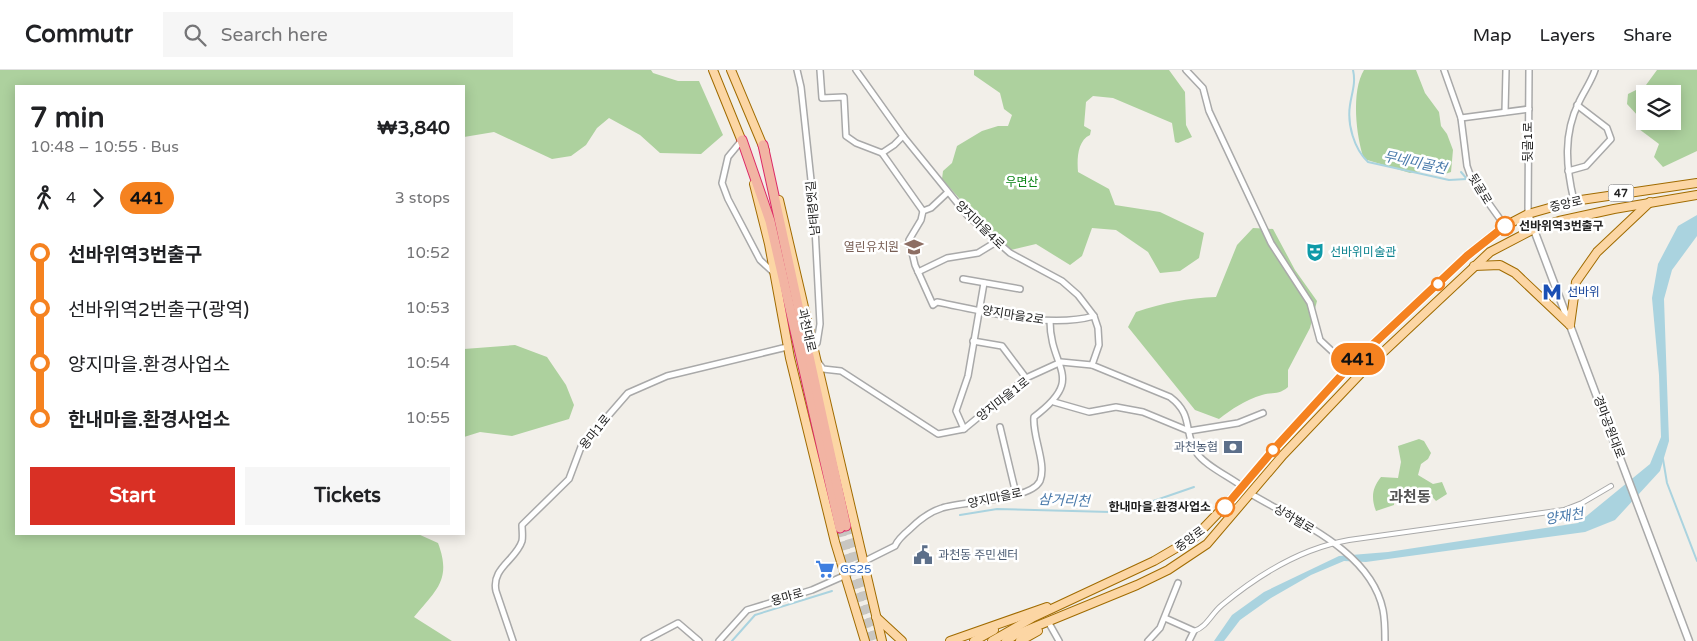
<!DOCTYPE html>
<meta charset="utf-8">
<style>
:root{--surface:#fff;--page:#f6f6f6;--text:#202124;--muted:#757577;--line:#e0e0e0;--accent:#d93025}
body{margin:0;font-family:"Varela Round","Noto Sans KR",sans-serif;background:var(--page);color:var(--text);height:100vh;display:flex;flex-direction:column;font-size:19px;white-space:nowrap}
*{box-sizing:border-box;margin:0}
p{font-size:16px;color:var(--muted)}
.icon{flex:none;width:28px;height:28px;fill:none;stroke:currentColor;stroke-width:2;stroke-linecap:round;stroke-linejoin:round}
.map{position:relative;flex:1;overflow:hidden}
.side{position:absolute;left:15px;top:15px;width:450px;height:450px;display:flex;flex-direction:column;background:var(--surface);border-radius:0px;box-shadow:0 2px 12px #0003}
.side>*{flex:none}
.badge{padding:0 10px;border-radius:16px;font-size:18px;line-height:32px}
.tools{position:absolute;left:1636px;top:15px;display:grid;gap:10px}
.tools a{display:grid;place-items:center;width:45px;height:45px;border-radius:0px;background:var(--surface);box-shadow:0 2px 12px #0003;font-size:25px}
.map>.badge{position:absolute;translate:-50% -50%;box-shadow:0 0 0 2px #fff}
.legs{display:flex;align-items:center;gap:8px;height:55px;padding:0 15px;font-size:16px}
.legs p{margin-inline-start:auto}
.headline{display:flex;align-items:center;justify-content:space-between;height:85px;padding:0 15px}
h1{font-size:28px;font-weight:800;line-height:38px}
.action{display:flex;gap:10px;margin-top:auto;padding:10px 15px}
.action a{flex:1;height:58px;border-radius:0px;background:var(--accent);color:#fff;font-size:20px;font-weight:800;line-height:58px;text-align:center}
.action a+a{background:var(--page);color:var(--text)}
ul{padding:0 15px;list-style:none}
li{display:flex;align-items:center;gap:18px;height:55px;font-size:19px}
li i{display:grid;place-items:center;width:8px;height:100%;margin:0 6px;background:currentColor}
li i::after{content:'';width:12px;height:12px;margin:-6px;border:4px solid;border-radius:50%;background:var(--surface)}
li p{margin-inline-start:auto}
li:first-child i{background:linear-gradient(#0000 50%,currentColor 0)}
li:last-child i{background:linear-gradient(currentColor 50%,#0000 0)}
header{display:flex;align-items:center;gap:30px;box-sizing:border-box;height:70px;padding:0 25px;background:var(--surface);border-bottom:1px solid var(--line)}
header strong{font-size:24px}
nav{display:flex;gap:28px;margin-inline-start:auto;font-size:18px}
.search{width:350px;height:45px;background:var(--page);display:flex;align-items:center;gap:12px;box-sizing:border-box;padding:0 18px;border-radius:0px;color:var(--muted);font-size:19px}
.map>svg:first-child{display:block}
.forest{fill:#add19e;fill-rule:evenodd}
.water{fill:#aad3df}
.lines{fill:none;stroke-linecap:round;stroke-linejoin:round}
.stream{stroke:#aad3df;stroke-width:2}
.trunk-tunnel{stroke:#c8c6c1;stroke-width:9;stroke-dasharray:9 4.5;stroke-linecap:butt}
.pedestrian-casing{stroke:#a9a9a9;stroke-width:6}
.minor-casing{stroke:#a9a9a9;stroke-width:8}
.tertiary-casing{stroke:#a9a9a9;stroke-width:9}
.primary-casing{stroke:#a06b00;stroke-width:10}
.trunk-casing{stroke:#dc2a67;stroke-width:11}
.pedestrian{stroke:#fff;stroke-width:4}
.minor{stroke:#fff;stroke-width:5}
.tertiary{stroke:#fff;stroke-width:6}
.primary{stroke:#fcd6a4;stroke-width:8}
.trunk{stroke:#f2b4a3;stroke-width:9}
.line-1-casing{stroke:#fff;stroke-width:11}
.line-1{stroke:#f58220;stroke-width:8}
.stop-1-dot{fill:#fff;stroke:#f58220;stroke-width:2.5}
.labels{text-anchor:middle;stroke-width:5;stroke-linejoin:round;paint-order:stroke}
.shield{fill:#fff;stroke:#646464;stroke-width:1}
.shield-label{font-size:11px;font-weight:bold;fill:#222}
.street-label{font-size:12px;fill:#222;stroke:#fff}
.park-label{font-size:12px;fill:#0c8416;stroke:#fff}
.stop-label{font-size:12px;font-weight:bold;fill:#222;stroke:#fff;text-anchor:start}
.education-label{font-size:12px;fill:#785e54;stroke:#fff;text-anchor:end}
.culture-label{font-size:12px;fill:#0d838f;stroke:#fff;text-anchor:start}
.transit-label{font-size:12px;fill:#164399;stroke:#fff;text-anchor:start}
.service-label{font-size:12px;fill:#4e5e75;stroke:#fff;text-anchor:end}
.shop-label{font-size:12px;fill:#366cbe;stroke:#fff;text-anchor:start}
.water-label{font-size:14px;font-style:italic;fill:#4a7aab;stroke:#fff}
.quarter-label{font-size:15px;font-weight:bold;fill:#555;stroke:#fff}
</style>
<header>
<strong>Commutr</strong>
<div class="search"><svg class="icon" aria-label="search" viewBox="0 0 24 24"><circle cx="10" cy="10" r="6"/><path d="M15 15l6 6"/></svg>Search here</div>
<nav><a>Map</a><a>Layers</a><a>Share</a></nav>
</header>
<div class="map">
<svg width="1697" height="571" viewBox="0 0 1697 571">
<rect width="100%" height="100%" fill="#f2efe9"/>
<g class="forest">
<path d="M0,0h651l2,3 25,8h21l24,54 -22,19 -41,-1 -20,-18 -31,-17 -12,10 -11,17 -15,11 -19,3 -58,-27 -30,5v-51h-448v448h402l20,9c14,37 -2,47 -24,74l38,24h-452z"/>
<path d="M974,0h195l16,22 1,33 6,12 -14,6 -3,-1 -3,-19 -59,-25 -20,-2 -7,6 -2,24 7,4 -1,5c-13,6 -13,25 -12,37l31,17 6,16 45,7 44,21 -5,25 -19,13 -20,2 -12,-21 -32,-22 -24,-2 -10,28 -12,9 -34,-21 -25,6 -37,-35 -32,-36 1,-8 9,-8 5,-17 25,-15 16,-5h10l4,-11 -8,-6 -4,-16 -26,-18z"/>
<path d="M1364,0h52l9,23 14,19 2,14 6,8 6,16 -2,22 -9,3 -16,-5 -16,3 -46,-14c-8,-23 -13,-68 0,-89z"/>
<path d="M1657,0h40v81l-34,16 -9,-10 5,-13 -20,-15v-12l-12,-13 1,-10 18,-9zM1645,24h27v27h-27z"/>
<path d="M1253,158l20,1 22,41 22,31 -7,27 -22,42v17c-9,8 -16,5 -26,8 -17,5 -30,14 -43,24l-24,-9 -67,-83 8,-15c27,-9 52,-14 80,-15l21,-52z"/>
<path d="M515,275l32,12 19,28 8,20 -5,14 -57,17 -32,-4 -16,5v-88z"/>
<path d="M1419,369l5,2 7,12 -3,6 -7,5 -3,11 15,9 9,-2 5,12 -11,7c-12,-15 -24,-14 -41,-8l-1,12 -18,6c-5,-13 -4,-23 5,-34l17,1 3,-16 -3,-16z"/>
</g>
<path class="water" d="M1697,145v21l-25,34 -8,29 5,142 -9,30 -45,49 -30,12 -219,30 -22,-1 -33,14 -40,23 -31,22 -16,21h-10l18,-26 32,-23 75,-36 49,-4 190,-29 72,-59 11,-27 -2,-62 -7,-77 6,-34 20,-38z"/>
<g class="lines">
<g class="stream">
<path d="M1353,0c3,13 -1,22 -3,35 -3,19 4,44 18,57l81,18 18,-1"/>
<path d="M1461,102l6,7"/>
<path d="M1663,389l4,24 30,78"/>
<path d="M960,445l37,-6 113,3 26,-5 58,-20"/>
<path d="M732,571l23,-26 77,-24"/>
</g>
<g class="trunk-tunnel">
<path d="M846,456l31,115"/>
<path d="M840,458l30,113"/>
</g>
<g class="pedestrian-casing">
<path id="pedestrian" d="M1194,561c13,-4 17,-17 28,-26 36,-30 80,-57 127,-65l215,-30 18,-7 29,-17"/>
</g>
<g class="minor-casing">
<g id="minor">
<path d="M797,0l4,17 13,121 6,116 -3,19 -3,3"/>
<path d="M820,0l2,28 22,-1 2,39 10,7 26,10 12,-8 9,-9"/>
<path d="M856,0l47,66 64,79 43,38 52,28 16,14 16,21 4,12 1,17 -7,20"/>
<path d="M1186,0l17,18 6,23 62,132 39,60 10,37 29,27"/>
<path d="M1444,0l17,48 6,48 5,14 33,46"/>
<path d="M1505,42l1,-42"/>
<path d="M1461,48l68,-9"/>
<path d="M742,70l-14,17 -6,26 6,16 32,61 13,12"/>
<path d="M882,83l41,58"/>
<path d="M1568,101l18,-5 25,-27 -4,-11 -30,-23"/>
<path d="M947,123l-16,15 -8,3 -2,9 -12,20 6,25 18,40 4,-3c46,9 111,27 157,14"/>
<path d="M1574,131c-8,-34 -11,-67 5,-99 5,-11 12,-20 16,-32"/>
<path d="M1528,144l1,-144"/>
<path d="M918,202l29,-14 31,-5 18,-11"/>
<path d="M963,209l57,10"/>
<path d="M973,271l29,5 24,32"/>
<path d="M818,292l5,7 18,2 97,63 26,-5 62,-51 35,-16 31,3 78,32c24,18 13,34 26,55 8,13 34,25 47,35"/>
<path d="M1054,332l35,10 27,-5 27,5 46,19 49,-8 25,-10"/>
<path d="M1000,357l16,67"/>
<path d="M964,359l-8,-18 12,-35 16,-93"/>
<path d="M1251,424c47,28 120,57 132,116 2,10 2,21 2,31"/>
<path d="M1165,548l29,13 -5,10"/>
<path d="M1050,555l9,16"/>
<path d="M513,571l-17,-50c-5,-23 20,-31 26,-50 1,-5 0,-11 0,-16l47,-46 12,-32 47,-54 39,-17 120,-29"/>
<path d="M644,571l34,-18 21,18"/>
<path d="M719,571l28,-31 65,-20 34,-15 17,-13 32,-16c3,-7 9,-12 15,-17 9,-9 19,-17 32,-21 21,-7 88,-7 98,-27 7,-17 -8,-45 -6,-64 53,-40 16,-47 16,-96"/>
<path d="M1148,571l12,-13 18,-45"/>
</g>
</g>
<g class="tertiary-casing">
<path id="tertiary" d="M1528,144l161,427"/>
</g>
<g class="primary-casing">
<g id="primary">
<path d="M713,0l30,74"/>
<path d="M731,0l34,81"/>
<path d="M754,114l15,60 21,114 45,184 30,99"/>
<path d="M779,130l103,441"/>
<path d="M1474,196l26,-1 15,8 55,52"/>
<path d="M1570,255l6,-43 21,-30 53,-50"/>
<path d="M876,547l26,24"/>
<path d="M950,571l97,-34"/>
<path d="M974,571l20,-11"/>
<path d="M992,571l40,-23 122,-57 41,-24 48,-50 32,-39 74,-81 118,-111 38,-30 23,-12 46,-13 123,-18"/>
<path d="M1006,571l9,-6 122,-50 31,-15 39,-26 76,-89 80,-84 127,-119 44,-23 25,-8 55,-12 83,-14"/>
<path d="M1020,571l18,-10"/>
</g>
</g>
<g class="trunk-casing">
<g id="trunk">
<path d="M742,70l28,81 70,307"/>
<path d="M763,75l83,381"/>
</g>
</g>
<use href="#pedestrian" class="pedestrian"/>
<use href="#minor" class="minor"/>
<use href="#tertiary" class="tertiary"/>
<use href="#primary" class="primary"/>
<use href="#trunk" class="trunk"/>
</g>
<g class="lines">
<g class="line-1-casing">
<path id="line-1" d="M1225,437l50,-59 74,-81 118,-111 38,-30"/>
</g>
<use href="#line-1" class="line-1"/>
</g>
<defs>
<g id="school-bare" transform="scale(1.5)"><path d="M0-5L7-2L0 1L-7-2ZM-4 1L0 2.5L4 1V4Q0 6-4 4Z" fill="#8d6e63" stroke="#fff" stroke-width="2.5" paint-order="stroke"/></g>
<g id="theatre-bare" transform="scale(1.5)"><path d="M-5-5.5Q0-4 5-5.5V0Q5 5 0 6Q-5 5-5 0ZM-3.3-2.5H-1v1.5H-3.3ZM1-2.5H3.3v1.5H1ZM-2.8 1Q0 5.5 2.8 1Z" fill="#0f9aa8" stroke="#fff" stroke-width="2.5" paint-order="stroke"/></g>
<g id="metro-bare" transform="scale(1.5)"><path d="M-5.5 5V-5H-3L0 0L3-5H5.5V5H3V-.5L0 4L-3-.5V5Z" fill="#1a4fb4" stroke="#fff" stroke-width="2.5" paint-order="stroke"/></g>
<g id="bank-bare" transform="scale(1.5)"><path d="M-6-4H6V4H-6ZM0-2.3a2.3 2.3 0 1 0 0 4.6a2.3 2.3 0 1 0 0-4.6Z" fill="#5c6f8a" stroke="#fff" stroke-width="2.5" paint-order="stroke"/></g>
<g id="civic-bare" transform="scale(1.5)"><path d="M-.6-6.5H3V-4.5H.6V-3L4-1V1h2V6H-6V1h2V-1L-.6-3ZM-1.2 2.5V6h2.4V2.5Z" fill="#5c6f8a" stroke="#fff" stroke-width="2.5" paint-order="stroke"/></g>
<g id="supermarket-bare" transform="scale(1.5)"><path d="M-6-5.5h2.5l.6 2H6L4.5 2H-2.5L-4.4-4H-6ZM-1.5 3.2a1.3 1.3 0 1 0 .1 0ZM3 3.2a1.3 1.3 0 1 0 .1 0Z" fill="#3f7fe0" stroke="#fff" stroke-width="2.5" paint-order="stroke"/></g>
</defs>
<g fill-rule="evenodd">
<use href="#school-bare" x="914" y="177"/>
<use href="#theatre-bare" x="1315" y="182"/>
<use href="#metro-bare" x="1552" y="222"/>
<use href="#bank-bare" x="1233" y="377"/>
<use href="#civic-bare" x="923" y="485"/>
<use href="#supermarket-bare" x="825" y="499"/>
</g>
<g class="stop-1-dot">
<circle cx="1505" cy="156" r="9"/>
<circle cx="1438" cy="214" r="6"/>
<circle cx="1273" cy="380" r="6"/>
<circle cx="1225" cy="437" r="9"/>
</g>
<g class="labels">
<rect class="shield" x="1608.5" y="114.5" width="25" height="17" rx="4"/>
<g class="shield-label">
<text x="1621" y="127">47</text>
</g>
<g class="street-label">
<text transform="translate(1528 72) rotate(-90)" y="4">뒷골1로</text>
<text transform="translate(1480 119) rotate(59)" y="4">뒷골로</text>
<text transform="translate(1566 134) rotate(-13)" y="4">중앙로</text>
<text transform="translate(813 138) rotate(-95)" y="4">남태령옛길</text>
<text transform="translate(980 155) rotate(44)" y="4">양지마을4로</text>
<text transform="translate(1013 245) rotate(9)" y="4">양지마을2로</text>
<text transform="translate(807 260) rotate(77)" y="4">과천대로</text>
<text transform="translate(1003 329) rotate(-38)" y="4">양지마을1로</text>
<text transform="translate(1609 357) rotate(69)" y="4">경마공원대로</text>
<text transform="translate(595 362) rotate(-51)" y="4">용마1로</text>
<text transform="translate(995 428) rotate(-12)" y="4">양지마을로</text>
<text transform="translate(1294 449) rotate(31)" y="4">상하벌로</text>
<text transform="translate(1190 469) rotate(-36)" y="4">중앙로</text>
<text transform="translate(787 527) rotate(-16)" y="4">용마로</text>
</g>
<g class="park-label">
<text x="1022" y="116">우면산</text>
</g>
<g class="stop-label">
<text x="1519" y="160">선바위역3번출구</text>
<text x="1211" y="441" text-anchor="end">한내마을.환경사업소</text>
</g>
<g class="education-label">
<text x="899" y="181">열린유치원</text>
</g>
<g class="culture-label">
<text x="1330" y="186">선바위미술관</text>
</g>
<g class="transit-label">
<text x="1567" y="226">선바위</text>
</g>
<g class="service-label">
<text x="1218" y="381">과천농협</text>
<text x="938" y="489" text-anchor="start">과천동 주민센터</text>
</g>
<g class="shop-label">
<text x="840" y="503">GS25</text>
</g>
<g class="water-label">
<text transform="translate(1415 92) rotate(12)" y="5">무네미골천</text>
<text transform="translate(1064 430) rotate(2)" y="5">삼거리천</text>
<text transform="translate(1564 446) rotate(-9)" y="5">양재천</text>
</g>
<g class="quarter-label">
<text x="1410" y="432">과천동</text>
</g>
</g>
</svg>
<div class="tools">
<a><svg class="icon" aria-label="layers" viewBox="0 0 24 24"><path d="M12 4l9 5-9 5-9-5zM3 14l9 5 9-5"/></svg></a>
</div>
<b class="badge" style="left:1358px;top:289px;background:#f58220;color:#111">441</b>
<section class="side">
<div class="headline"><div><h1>7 min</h1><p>10:48 – 10:55 · Bus</p></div><b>₩3,840</b></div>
<div class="legs"><svg class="icon" aria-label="walk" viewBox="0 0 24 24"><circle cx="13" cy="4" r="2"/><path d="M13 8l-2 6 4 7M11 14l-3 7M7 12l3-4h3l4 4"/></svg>4<svg class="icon" aria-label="forward" viewBox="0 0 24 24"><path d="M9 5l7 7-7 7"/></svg><b class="badge" style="background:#f58220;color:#111">441</b><p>3 stops</p></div>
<ul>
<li><i style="color:#f58220"></i><b>선바위역3번출구</b><p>10:52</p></li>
<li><i style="color:#f58220"></i><span>선바위역2번출구(광역)</span><p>10:53</p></li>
<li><i style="color:#f58220"></i><span>양지마을.환경사업소</span><p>10:54</p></li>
<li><i style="color:#f58220"></i><b>한내마을.환경사업소</b><p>10:55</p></li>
</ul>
<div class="action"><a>Start</a><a>Tickets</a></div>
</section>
</div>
